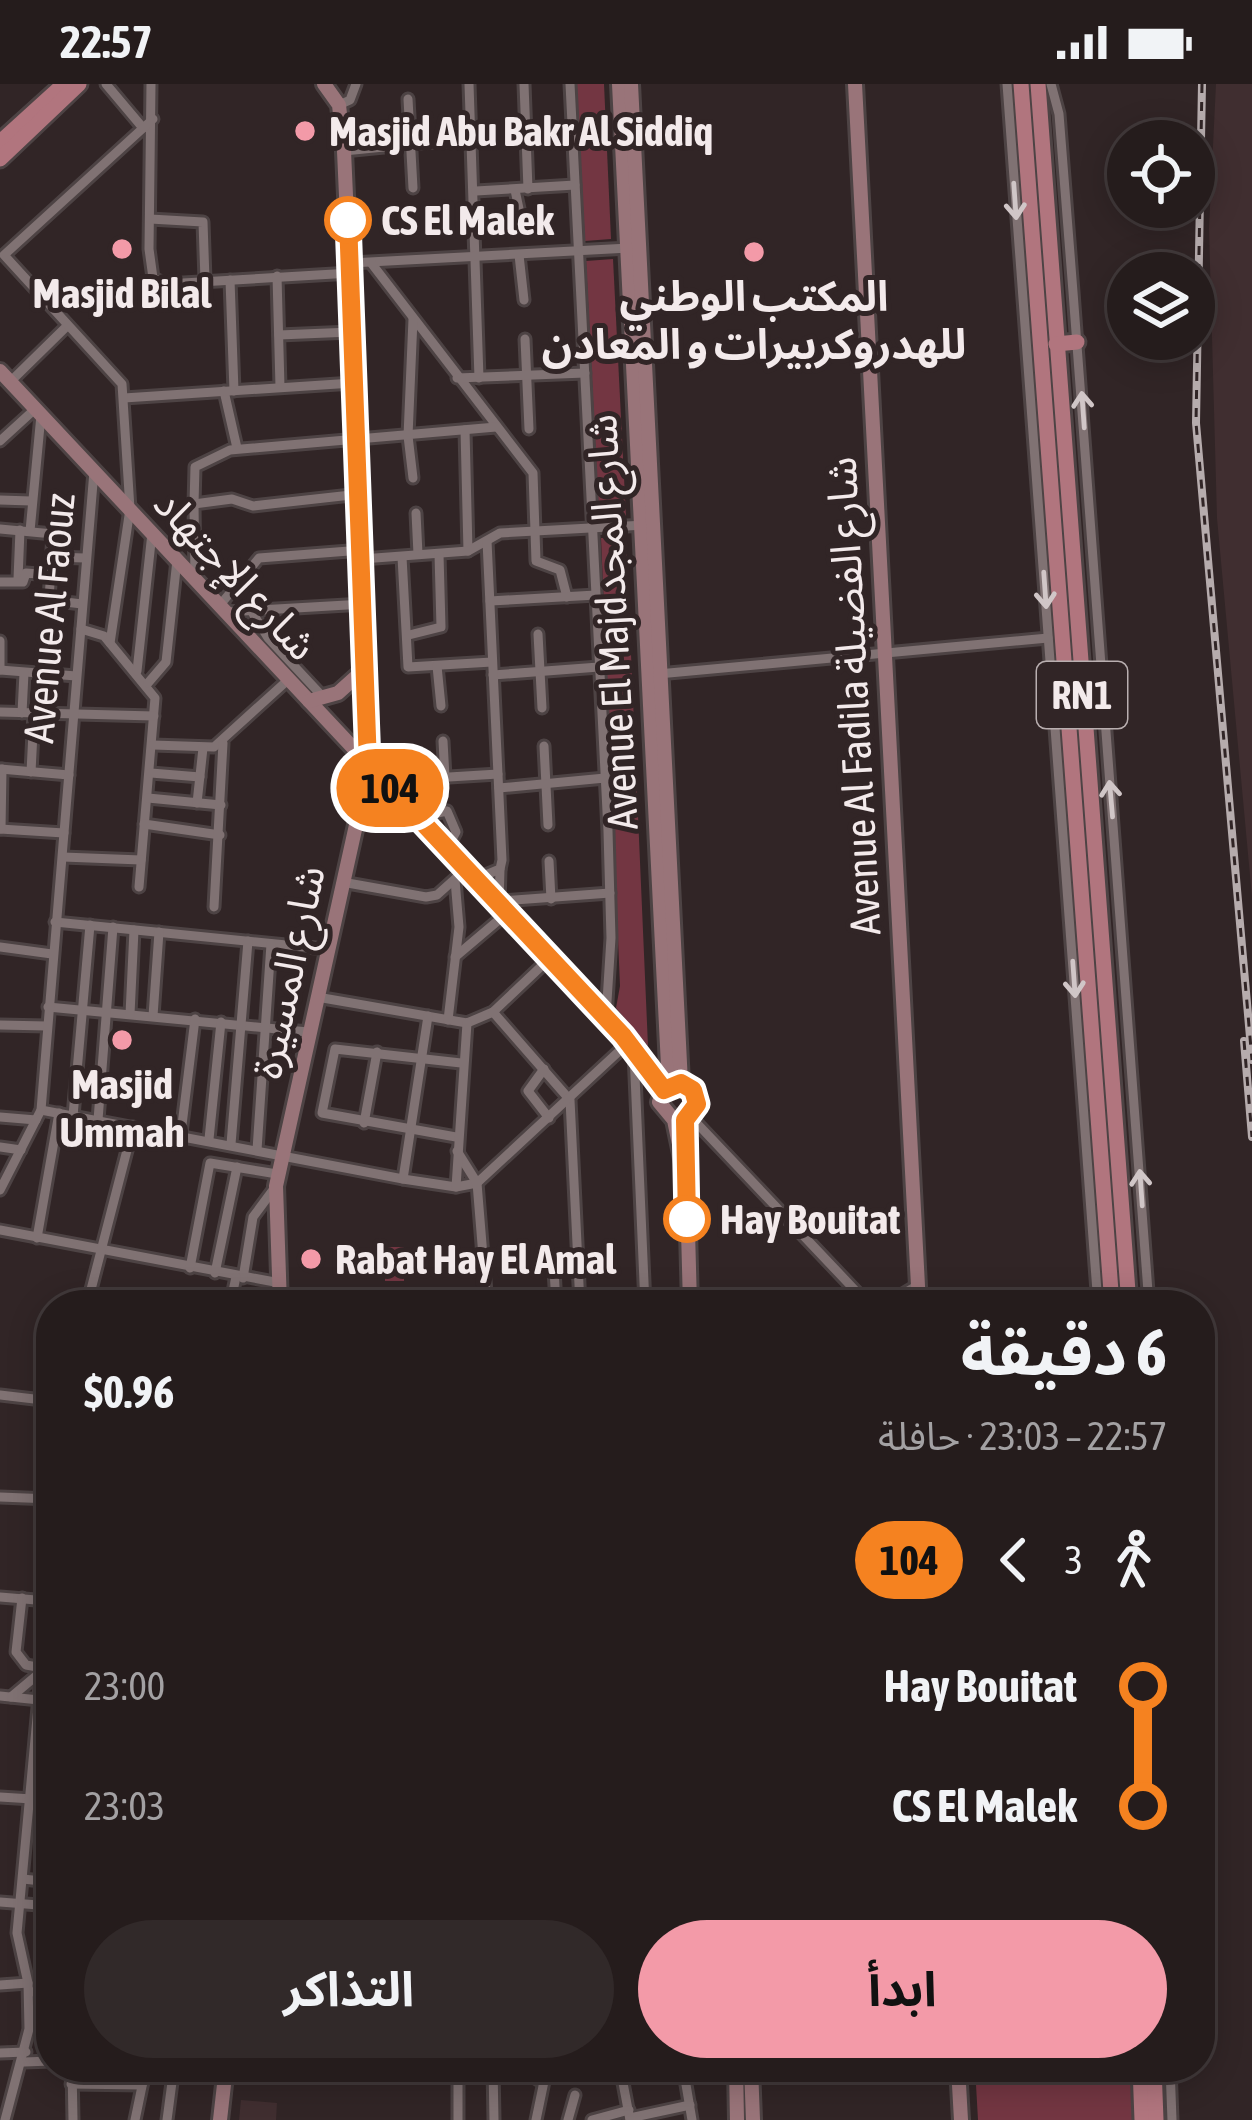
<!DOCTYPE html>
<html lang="ar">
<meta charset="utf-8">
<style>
:root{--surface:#251c1c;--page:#312929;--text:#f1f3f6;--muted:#a3a1a3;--line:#423a3b;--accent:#f39aa8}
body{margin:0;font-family:"Asap Condensed","Noto Sans Arabic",sans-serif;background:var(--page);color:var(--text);direction:rtl;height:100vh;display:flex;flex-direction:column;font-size:45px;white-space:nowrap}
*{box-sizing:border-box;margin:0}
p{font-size:39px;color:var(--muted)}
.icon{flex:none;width:66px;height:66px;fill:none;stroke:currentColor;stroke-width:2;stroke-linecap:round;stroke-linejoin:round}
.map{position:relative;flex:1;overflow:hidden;direction:ltr}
.details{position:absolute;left:36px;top:1206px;width:1179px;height:792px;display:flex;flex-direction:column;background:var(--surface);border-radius:48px;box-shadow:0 6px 30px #0003,0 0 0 3px var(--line);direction:rtl}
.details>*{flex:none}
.badge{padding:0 24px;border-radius:39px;font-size:42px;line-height:78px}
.buttons{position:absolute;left:1107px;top:36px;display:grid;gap:24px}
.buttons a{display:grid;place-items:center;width:108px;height:108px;border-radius:50%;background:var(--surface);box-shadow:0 6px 30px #0003,0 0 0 3px var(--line);font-size:60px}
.map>.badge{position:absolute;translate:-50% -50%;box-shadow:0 0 0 6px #fff}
.legs{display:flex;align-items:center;gap:18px;height:132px;padding:0 48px;font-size:39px}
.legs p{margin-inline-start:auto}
.overview{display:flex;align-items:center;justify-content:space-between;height:204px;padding:0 48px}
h1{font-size:66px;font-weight:700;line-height:90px}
.cta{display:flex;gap:24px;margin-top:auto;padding:24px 48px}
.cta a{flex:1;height:138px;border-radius:72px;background:var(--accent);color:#111;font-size:48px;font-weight:700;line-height:138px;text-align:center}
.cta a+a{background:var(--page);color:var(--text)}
ul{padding:0 48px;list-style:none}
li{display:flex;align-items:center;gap:42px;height:120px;font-size:45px}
li i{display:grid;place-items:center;width:18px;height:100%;margin:0 15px;background:currentColor}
li i::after{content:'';width:30px;height:30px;margin:-15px;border:9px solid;border-radius:50%;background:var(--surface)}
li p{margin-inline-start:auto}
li:first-child i{background:linear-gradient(#0000 50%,currentColor 0)}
li:last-child i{background:linear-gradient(currentColor 50%,#0000 0)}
.status{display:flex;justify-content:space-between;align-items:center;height:84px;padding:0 60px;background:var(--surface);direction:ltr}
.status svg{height:33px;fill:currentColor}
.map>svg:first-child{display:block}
.built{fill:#402e30}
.green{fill:#733642}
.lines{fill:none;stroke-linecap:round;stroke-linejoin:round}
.street-casing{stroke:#4d4344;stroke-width:15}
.secondary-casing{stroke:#4d4344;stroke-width:20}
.primary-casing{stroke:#4d4344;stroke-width:21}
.street{stroke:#807273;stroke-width:9}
.secondary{stroke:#997479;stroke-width:14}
.primary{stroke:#b1757e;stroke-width:15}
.rail-casing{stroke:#b6acad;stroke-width:8}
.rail{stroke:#312526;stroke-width:3;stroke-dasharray:9;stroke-linecap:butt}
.oneway{stroke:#d0c6c7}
.line-1-casing{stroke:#fff;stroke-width:27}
.line-1{stroke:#f58220;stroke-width:18}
.poi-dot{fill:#f39aa8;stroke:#312526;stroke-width:4.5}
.stop-1-dot{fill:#fff;stroke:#f58220;stroke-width:6}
.labels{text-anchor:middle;stroke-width:10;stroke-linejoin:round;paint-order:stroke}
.shield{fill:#312526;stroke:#b9afb0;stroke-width:3}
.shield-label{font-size:39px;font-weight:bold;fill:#f3eaeb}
.poi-label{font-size:42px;font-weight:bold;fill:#f3eaeb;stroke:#312526}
.stop-label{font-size:42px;font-weight:bold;fill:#f3eaeb;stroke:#312526;text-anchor:start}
.street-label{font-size:42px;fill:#f3eaeb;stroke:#312526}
</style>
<div class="status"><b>22:57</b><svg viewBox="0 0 49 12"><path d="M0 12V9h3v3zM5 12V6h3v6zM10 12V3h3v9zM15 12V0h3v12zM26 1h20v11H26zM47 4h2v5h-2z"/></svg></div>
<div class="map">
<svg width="1252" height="2036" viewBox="0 0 1252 2036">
<rect width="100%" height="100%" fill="#312526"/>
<g class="built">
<path d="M1216,0h36v813l-35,-379 -8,-290z"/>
<path d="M241,2016l36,3 -1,17h-37z"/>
</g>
<g class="green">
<path d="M576,0h28l7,155 -26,2z"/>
<path d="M613,175l13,258 -27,1 -13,-257z"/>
<path d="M601,454l25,1 22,507 -32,-38 4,-22z"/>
<rect x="385" y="1163" width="19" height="34"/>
<path d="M975,1983h73l1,4 76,-4 5,7 4,46h-156z"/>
</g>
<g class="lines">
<g class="street-casing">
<g id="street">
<path d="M106,0l37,44"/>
<path d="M151,0l-2,165 4,29 13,6 185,-11"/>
<path d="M469,0l10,294"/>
<path d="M524,0l4,105"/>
<path d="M570,0l38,747 3,107 -5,79"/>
<path d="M1007,0l91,1221"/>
<path d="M1051,0l8,30 14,178 76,1013"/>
<path d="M408,15l5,89"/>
<path d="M339,21l11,-5 6,-16"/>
<path d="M344,67l129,-13"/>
<path d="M515,106l7,33"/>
<path d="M476,107l99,-6"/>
<path d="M150,135l53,3 2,58"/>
<path d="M519,171l5,45"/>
<path d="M351,179l278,-15"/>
<path d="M372,180l161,209 3,88 24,9 7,27"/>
<path d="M277,192l3,111"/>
<path d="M230,196l4,111"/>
<path d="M413,235l-5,117 5,42"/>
<path d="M279,251l72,-3"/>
<path d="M525,255l4,90"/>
<path d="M457,294l128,-5"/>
<path d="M10,298l56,-55"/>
<path d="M224,307l13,57"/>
<path d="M124,314l229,-15"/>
<path d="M465,346l3,121"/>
<path d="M0,357l35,-32"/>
<path d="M0,416l31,1"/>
<path d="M194,420l1,-37 35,-17 266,-23"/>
<path d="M416,429l2,41"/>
<path d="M0,445l53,5 -4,66 33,4"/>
<path d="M30,447l11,-116"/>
<path d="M52,473l33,1"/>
<path d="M402,473l6,110 84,-5"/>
<path d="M362,475l106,-8 32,-18 145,-8"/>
<path d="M18,495l2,-49"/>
<path d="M195,495l-1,-75 38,-5 21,7 107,-12"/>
<path d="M0,498h23l3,-9 25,2"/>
<path d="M490,517l106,-6"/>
<path d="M220,521l39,-47 103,-8"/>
<path d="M226,528l138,-8"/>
<path d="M252,528l16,26 55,59"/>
<path d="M81,545l23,7 51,62 -16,189"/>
<path d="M538,550l4,74"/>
<path d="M409,551l32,-8 -2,-73"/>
<path d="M0,557v29"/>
<path d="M110,559l20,-134 -8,-125 -118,-129 149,-136"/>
<path d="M437,582l4,40"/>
<path d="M0,586l76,6"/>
<path d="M137,587l15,-138"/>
<path d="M658,590l390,-36"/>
<path d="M493,591l106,-8"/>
<path d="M148,599l18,-21 11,-102"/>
<path d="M0,628l154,4"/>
<path d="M22,629l2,-40"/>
<path d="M443,657l2,36"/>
<path d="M153,661l61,2 75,-68"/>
<path d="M544,662l4,79"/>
<path d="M0,685l69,6"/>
<path d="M31,688l3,-59"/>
<path d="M151,689l49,4"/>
<path d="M384,697l114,-7"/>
<path d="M499,704l106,-10"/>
<path d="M148,714l73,7"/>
<path d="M197,719l6,-55"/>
<path d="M418,733l29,-6 9,21 -9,17"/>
<path d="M144,740l76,11"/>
<path d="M0,745l64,4"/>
<path d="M1,745l1,-60"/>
<path d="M63,773l78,3"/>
<path d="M549,777l2,38"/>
<path d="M476,795l24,-10 2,-9 -15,-319"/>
<path d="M342,798l84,15 11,-2 29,-26"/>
<path d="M502,817l108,-8"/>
<path d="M499,821l1,-36"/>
<path d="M214,823l9,-164"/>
<path d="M55,838l271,27"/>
<path d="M0,863l52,7"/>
<path d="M455,873l52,-44"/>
<path d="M317,913l150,26 26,-11 57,-54"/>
<path d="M48,923l260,25"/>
<path d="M493,928l77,88 10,205"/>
<path d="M130,930l4,-84"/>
<path d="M153,932l6,-84"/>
<path d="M448,936l11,-93 -4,-47"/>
<path d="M0,941l47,1"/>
<path d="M634,969l11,252"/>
<path d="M544,985l-16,22 21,27"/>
<path d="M41,1026l362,69 53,8 21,-4 152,-141"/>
<path d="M73,1032l17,-191"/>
<path d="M690,1032l179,189"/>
<path d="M0,1033l36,3"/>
<path d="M98,1036l15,-193"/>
<path d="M364,1039l13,-71"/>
<path d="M181,1049l14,-114"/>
<path d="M456,1053l-134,-24 13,-64 126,14"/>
<path d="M209,1055l12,-117"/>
<path d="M231,1060l17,-203"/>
<path d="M0,1063l21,3"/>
<path d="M257,1066l14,-206"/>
<path d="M457,1067l20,32 10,122"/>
<path d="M403,1095l25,-163"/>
<path d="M456,1103l11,-164"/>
<path d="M0,1106l41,-80 53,-639"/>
<path d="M0,1146l280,53"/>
<path d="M37,1154l22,-125"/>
<path d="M190,1184l20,-105 67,11"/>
<path d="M215,1189l22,-106"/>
<path d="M243,1194l10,-61 23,-31"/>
<path d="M865,1215l26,2 27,-16"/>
<path d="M87,1221l46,-178"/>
<path d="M230,1221l6,-28"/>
<path d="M556,1221l-2,-36 24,-6"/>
<path d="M0,1311l51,6"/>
<path d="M0,1413l51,2"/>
<path d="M0,1513l48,4"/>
<path d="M22,1514l-6,54 10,13 17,3"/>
<path d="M0,1612l39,4"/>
<path d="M11,1613l31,-26"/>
<path d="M0,1713l32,2"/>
<path d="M23,1795l28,3"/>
<path d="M0,1818l51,4"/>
<path d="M0,1901l28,-2"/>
<path d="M29,1908l22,-1"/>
<path d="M0,1969l26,-1"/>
<path d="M24,1978l27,-1"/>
<path d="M72,1983l1,53"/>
<path d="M458,1983v53"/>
<path d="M493,1983l1,53"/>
<path d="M517,1983l25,15"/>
<path d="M595,1983l26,3"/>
<path d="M620,1983l10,53"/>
<path d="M683,1983l9,53"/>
<path d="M1170,1983l2,53"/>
<path d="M654,1984l3,-1"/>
<path d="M71,2000l71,1"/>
<path d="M630,2034l60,-13"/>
<path d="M5,2036l24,-91 -1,-46 -11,-50 34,-366"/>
<path d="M135,2036l11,-53"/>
<path d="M167,2036l7,-53"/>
<path d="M536,2036l11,-53"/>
<path d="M568,2036l7,-25"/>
<path d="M592,2036l37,-10"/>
</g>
</g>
<g class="secondary-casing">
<g id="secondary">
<path d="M619,0l50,1002"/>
<path d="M631,0l50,999"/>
<path d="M855,0l64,1221"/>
<path d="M0,287l623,665 41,54"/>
<path d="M309,617l29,-8 29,-26"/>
<path d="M685,1089l-11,-53 -15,-18 5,-12 12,-7 17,7 4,14 -12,15 5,186"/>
<path d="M280,1221l-4,-119 86,-388 8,-69 -26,-578 -5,-46 -15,-21"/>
<path d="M736,1983l1,53"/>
<path d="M751,1983l2,53"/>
<path d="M958,1983l3,53"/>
<path d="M220,2036l6,-53"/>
</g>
</g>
<g class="primary-casing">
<g id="primary">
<path d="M1021,0l91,1221"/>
<path d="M1038,0l91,1221"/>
<path d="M0,58l64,-58"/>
<path d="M0,75l79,-75"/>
<path d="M1056,260l21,-2"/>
<path d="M1140,1983l2,53"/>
<path d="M1154,1983l2,53"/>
</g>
</g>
<use href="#street" class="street"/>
<use href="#secondary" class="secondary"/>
<use href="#primary" class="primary"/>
<g class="rail-casing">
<g id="rail">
<path d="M1202,0l-6,339 56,637"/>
<path d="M1244,957l8,96"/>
</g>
</g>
<use href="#rail" class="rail"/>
</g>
<defs><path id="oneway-shaft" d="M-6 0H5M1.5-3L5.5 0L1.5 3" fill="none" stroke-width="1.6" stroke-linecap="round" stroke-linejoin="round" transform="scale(3)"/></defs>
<g class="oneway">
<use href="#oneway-shaft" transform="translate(1015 117) rotate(86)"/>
<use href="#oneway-shaft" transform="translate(1083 326) rotate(-94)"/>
<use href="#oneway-shaft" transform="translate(1045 506) rotate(86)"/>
<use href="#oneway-shaft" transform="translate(1111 715) rotate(-95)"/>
<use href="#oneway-shaft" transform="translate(1074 895) rotate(86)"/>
<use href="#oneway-shaft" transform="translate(1141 1104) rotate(-94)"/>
</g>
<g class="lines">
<g class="line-1-casing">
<path id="line-1" d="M348,136l20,544 255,272 41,54 17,-7 12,7 4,14 -12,16 2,99"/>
</g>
<use href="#line-1" class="line-1"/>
</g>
<g class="poi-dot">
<circle cx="305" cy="47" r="12"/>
<circle cx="122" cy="165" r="12"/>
<circle cx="754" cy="168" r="12"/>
<circle cx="122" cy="956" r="12"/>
<circle cx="311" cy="1175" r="12"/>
</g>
<g class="stop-1-dot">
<circle cx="348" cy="136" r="21"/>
<circle cx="687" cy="1135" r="21"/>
</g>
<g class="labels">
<rect class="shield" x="1037" y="578" width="90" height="66" rx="9"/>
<g class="shield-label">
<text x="1082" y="625">RN1</text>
</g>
<g class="poi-label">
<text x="329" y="62" text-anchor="start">Masjid Abu Bakr Al Siddiq</text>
<text x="122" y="224">Masjid Bilal</text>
<text x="754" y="227">المكتب الوطني<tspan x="754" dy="48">للهدروكربيرات و المعادن</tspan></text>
<text x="122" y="1015">Masjid<tspan x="122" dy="48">Ummah</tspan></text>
<text x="335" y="1190" text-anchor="start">Rabat Hay El Amal</text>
</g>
<g class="stop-label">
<text x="381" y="151">CS El Malek</text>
<text x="720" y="1150">Hay Bouitat</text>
</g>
<g class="street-label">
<text transform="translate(236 490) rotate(47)" y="15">شارع الإجتهاد</text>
<text transform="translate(49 534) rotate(-85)" y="15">Avenue Al Faouz</text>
<text transform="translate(612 538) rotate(-93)" y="15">Avenue El Majdشارع المجد</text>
<text transform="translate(853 612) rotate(-93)" y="15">Avenue Al Fadila شارع الفضيلة</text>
<text transform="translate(288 888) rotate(-78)" y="15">شارع المسيرة</text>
</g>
</g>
</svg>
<div class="buttons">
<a><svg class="icon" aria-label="locate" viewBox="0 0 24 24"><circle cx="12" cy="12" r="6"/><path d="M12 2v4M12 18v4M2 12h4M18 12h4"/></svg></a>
<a><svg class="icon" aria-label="layers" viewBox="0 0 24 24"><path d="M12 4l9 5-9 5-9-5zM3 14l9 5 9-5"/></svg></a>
</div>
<b class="badge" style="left:390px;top:704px;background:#f58220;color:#111">104</b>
<section class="details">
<div class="overview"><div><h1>6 دقيقة</h1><p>22:57 – 23:03 · حافلة</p></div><b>$0.96</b></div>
<div class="legs"><svg class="icon" aria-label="walk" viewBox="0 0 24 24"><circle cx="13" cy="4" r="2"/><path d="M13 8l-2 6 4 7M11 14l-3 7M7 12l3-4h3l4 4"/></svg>3<svg class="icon" aria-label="back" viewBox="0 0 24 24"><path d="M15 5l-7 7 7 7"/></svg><b class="badge" style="background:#f58220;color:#111">104</b></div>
<ul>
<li><i style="color:#f58220"></i><b>Hay Bouitat</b><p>23:00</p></li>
<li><i style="color:#f58220"></i><b>CS El Malek</b><p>23:03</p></li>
</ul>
<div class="cta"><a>ابدأ</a><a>التذاكر</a></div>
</section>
</div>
